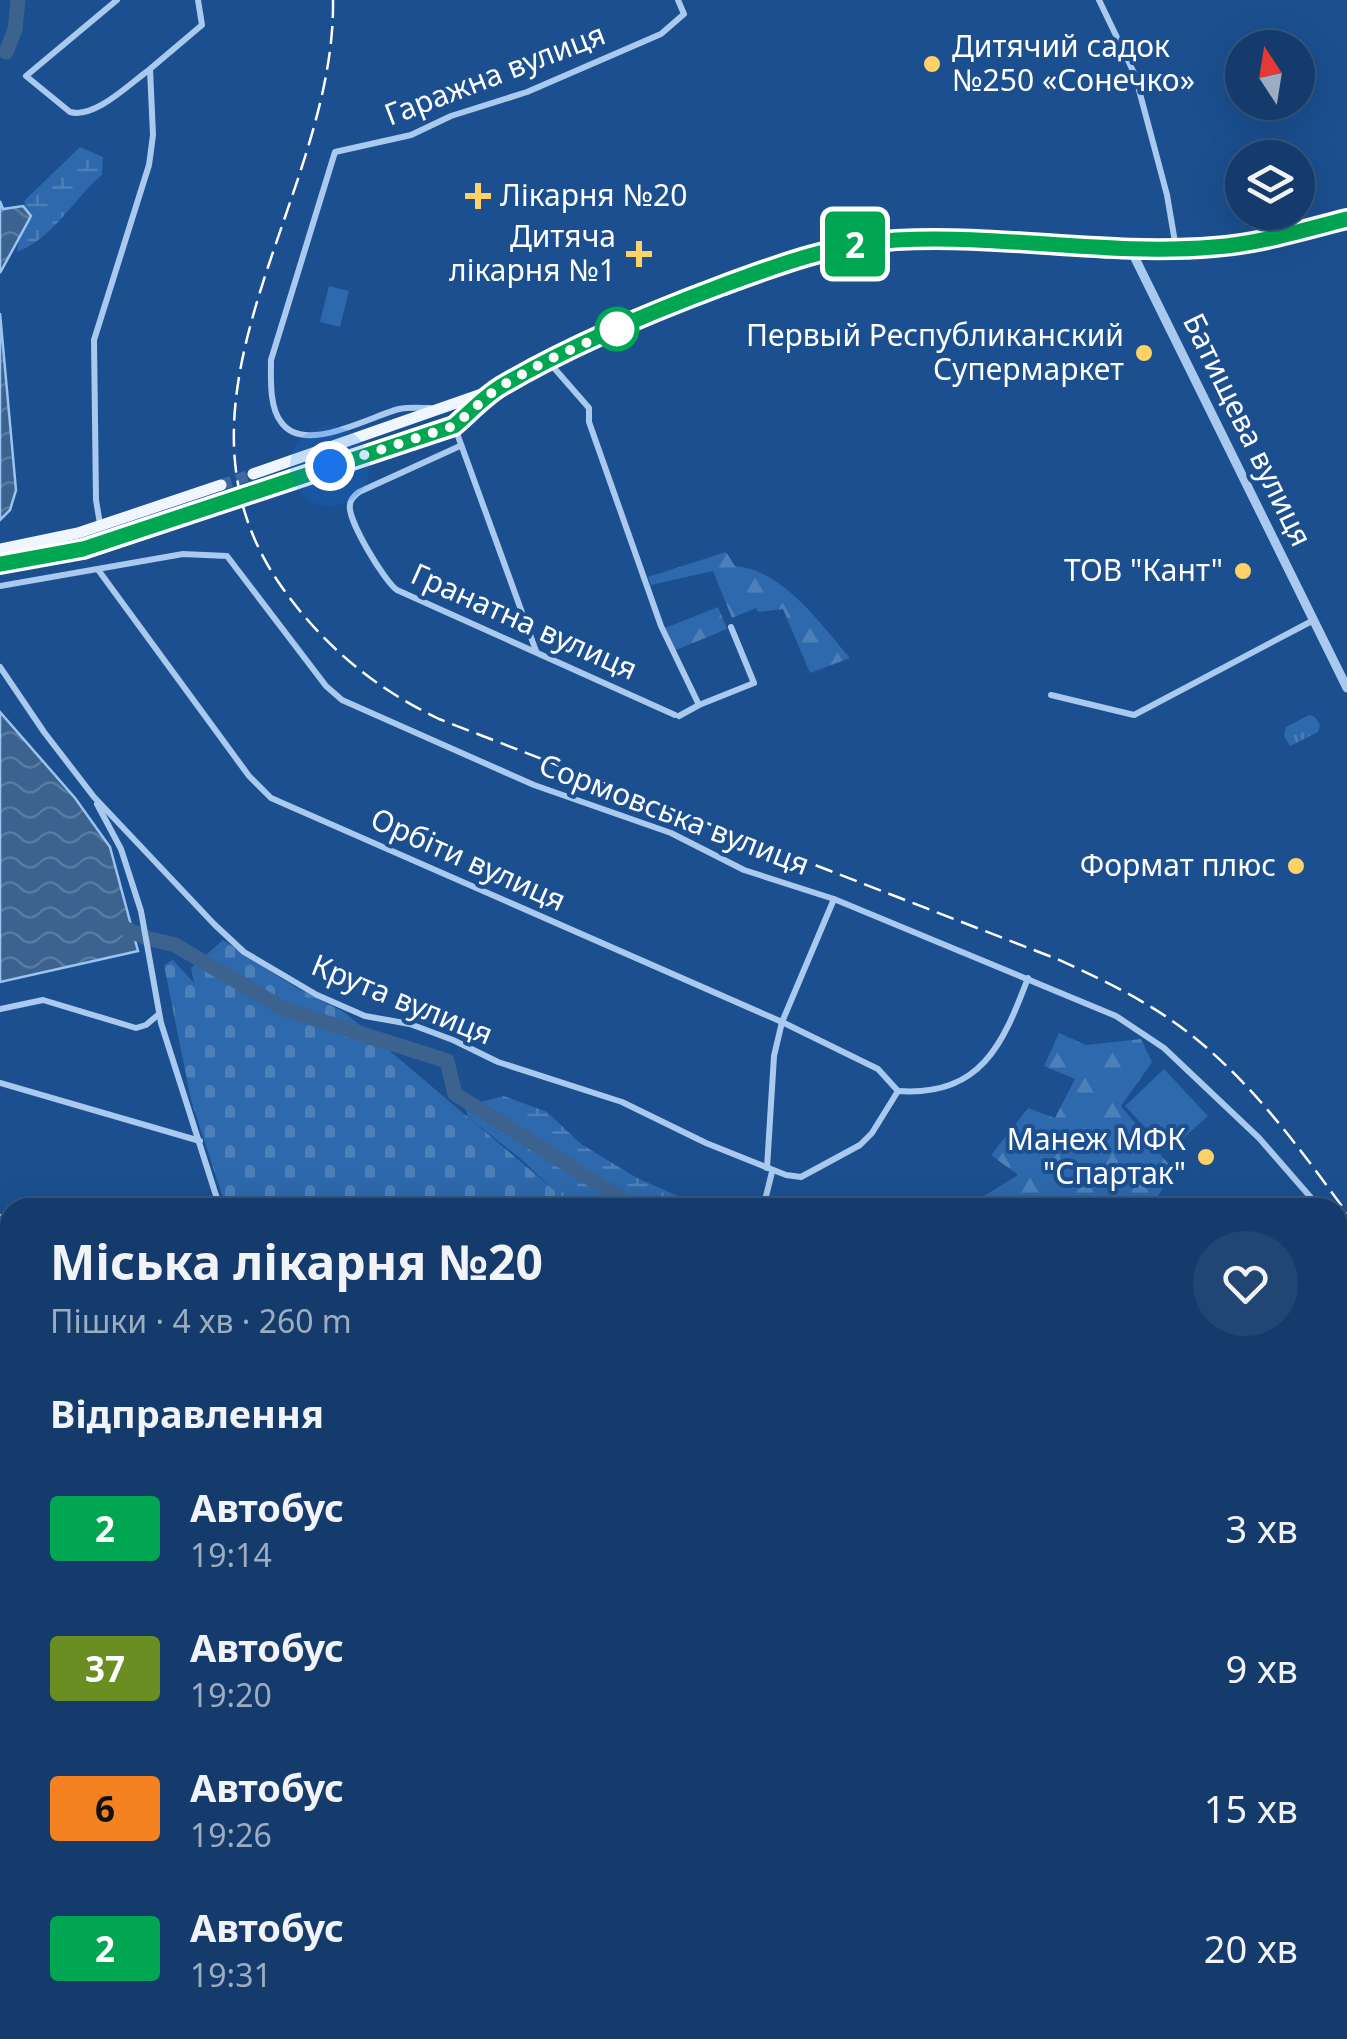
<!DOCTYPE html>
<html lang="uk">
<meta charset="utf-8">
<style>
:root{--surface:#143b6b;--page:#214673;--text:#f1f3f6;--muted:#9dadc1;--line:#33557e}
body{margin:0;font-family:"Noto Sans",sans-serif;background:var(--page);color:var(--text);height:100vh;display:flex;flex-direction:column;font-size:38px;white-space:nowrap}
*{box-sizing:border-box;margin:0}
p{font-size:32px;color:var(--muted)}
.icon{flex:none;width:55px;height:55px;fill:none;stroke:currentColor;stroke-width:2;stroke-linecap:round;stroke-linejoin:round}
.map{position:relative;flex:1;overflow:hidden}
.sheet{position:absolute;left:0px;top:1198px;width:1348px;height:842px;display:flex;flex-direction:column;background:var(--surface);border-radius:30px 30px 0 0;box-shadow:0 10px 40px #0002,0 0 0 2px var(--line)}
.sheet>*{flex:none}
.badge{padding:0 20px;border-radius:8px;font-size:35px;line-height:65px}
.needle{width:65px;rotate:348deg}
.controls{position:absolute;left:1225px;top:30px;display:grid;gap:20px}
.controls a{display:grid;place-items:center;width:90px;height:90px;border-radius:50%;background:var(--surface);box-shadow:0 10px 40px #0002,0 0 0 2px var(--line);font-size:50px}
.you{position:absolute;width:50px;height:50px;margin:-25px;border:8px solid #fff;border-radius:50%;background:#1a73e8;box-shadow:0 0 0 15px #1a73e833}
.map>.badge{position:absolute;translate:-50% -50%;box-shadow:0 0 0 5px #fff}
h2{padding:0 50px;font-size:38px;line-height:90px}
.round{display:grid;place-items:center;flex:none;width:105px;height:105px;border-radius:52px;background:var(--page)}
.summary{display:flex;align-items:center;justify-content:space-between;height:170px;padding:0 50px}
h1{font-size:48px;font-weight:700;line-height:75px}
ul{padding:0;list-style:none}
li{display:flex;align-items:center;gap:30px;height:140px;padding:0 50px}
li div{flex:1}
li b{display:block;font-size:38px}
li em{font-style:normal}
li .badge{min-width:110px;font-weight:700;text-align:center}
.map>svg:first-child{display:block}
.grass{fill:url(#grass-tufts)}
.forest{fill:url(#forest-firs)}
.wetland{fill:url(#wetland-marsh)}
.cemetery{fill:url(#cemetery-stones)}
.park{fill:#2e69ad}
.water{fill:url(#water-waves);stroke:#9cc4f0;stroke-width:2.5}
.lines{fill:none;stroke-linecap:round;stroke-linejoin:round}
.river{stroke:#3c6290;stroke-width:15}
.primary-tunnel{stroke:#3d69a0;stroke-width:11;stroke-dasharray:11 5.5;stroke-linecap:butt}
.minor{stroke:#a9c9ee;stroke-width:6}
.tertiary{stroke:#a9c9ee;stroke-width:9}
.primary{stroke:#f0f6ff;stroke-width:11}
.rail{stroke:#fff;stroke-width:2.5;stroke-dasharray:18 8;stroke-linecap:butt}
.line-casing{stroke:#fff;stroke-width:22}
.line{stroke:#00a651;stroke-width:15}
.walk{stroke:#fff;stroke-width:10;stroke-dasharray:0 18}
.poi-dot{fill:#ffd166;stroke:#1b4f8f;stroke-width:4}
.stop-dot{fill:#fff;stroke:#00a651;stroke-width:5}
.labels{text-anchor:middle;stroke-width:8;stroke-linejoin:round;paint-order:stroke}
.poi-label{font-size:30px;fill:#fff;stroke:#1b4f8f;text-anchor:end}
.street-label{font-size:30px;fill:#fff;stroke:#1b4f8f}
</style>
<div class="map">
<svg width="1347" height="2039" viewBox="0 0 1347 2039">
<defs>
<pattern id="grass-tufts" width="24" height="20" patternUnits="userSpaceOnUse" patternTransform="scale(2.5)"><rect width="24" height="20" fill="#2e69ad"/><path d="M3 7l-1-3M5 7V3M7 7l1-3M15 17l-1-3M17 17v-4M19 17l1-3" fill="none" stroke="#4d80b9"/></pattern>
<pattern id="forest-firs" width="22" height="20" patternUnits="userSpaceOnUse" patternTransform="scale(2.5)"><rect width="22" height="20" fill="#2e69ad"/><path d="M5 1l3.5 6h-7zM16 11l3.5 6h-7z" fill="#4d80b9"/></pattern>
<pattern id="wetland-marsh" width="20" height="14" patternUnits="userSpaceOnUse" patternTransform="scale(2.5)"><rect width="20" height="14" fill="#2e69ad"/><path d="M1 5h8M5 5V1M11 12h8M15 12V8" fill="none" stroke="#4d80b9"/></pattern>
<pattern id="cemetery-stones" width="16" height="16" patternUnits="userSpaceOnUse" patternTransform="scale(2.5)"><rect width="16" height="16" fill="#2e69ad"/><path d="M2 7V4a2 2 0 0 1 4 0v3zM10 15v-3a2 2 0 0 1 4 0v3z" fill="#4d80b9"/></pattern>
<pattern id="water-waves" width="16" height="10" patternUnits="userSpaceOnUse" patternTransform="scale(2.5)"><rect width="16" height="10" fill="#3c6290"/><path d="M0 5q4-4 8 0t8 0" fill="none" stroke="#597aa1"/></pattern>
</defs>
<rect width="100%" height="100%" fill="#1b4f8f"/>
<g class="grass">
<path d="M1309,715l6,2 5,8 -2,7 -28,14 -6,-10 2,-9z"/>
<path d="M1347,1271v176l-9,-8v-159z"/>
</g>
<g class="forest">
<path d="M726,552l9,14c49,4 86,59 115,92l-40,15 -27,-64 -25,3 -2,-4 -24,10 -19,-47 -62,14 -3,-8z"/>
<path d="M718,607l9,22 -51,21 -11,-22z"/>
<path d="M1059,1033l27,12 55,-6 11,23 -31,44 53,65 -23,36h-185l52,-32 -27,-20 37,-47 27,10 20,-39 -31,-13z"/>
<path d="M0,1355l10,3v246l-10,8z"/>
<path d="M703,2030h405l1,9h-434z"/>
<path d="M1196,2030h140l6,9h-151z"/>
</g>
<g class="wetland">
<path d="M80,147l23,10 -1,18c-30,25 -47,62 -85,77l8,-52z"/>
<path d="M504,1096l43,16 34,32 56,34 66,29h-131l-50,-47 -54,-43 -3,-11z"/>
</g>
<path class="cemetery" d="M223,940l72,47 49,25 230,195h-348l-35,-107 -27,-135 9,-5 21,23 -3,-15z"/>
<g class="park">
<path d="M329,286l20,5 -9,36 -20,-5z"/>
<path d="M1164,1069l44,47 -40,36 -43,-46z"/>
</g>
<g class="water">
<path d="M0,201l3,8 20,-3 8,10 -31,57z"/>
<path d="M0,313l16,177 -6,20 -10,10z"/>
<path d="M0,712l75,86 35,49 28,104 -138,31z"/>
<path d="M1338,1768l9,18v198l-9,-14z"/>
</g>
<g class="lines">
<g class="river">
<path d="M6,52l9,-22 3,-30"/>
<path d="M117,925l30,13 28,7 109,64 163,52 8,33 182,114"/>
</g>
<g class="primary-tunnel">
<path d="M221,485l32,-11"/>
<path d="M227,500l32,-10"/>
</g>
<g class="minor">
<path d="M117,0l-91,76 44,36c25,7 59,-28 79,-42"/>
<path d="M1099,0l36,75 32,120 9,53"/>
<path d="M548,361l41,47v14l72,204 38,79 -20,11"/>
<path d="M430,408c-10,0 -21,-1 -31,1 -31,8 -95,46 -118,13 -12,-16 -10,-44 -10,-62l64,-208 76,-17 40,-19 76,-24 134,-58 23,-20 -6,-14"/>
<path d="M454,425l82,226"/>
<path d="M460,446l-101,46c-4,3 -9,8 -9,13 -3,15 35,77 47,85l278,125"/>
<path d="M100,524l-4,-24 -2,-160 55,-175 4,-30 -3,-66 52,-44 -4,-25"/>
<path d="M99,571l150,205 22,22 511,224 96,47 20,22"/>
<path d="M0,586l183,-32 44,2 99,130 16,14 192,85 137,48 73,37 90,29 282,117 48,32 95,90 61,70"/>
<path d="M0,667l44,65 50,65 120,127 30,28 73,43 48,21 45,8 43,16 45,22 124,40 84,41 80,32 15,2 59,-32 12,-12 26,-42c83,6 105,-47 130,-113"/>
<path d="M1051,695l83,20 178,-94"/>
<path d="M699,705l55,-22 -23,-56"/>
<path d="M97,804l24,45 20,62 20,112 59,185"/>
<path d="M0,1009l43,-9 93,28 10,-3 13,-11"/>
<path d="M0,1083l200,58"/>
<path d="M767,1168l7,-112 8,-34 52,-123"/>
<path d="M763,1208l9,-36"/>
<path d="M0,1217l10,2"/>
<path d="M1338,1236l9,17"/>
<path d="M0,1347l10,3"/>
<path d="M0,1712l10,-6"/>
<path d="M0,1827l10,-6"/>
<path d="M0,1937l10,-5"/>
<path d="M0,1995l10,-2"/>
<path d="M277,2030l1,9"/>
<path d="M524,2030l1,9"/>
<path d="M541,2039l28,-9"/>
</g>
<path class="tertiary" d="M1130,248l217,440"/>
<g class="primary">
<path d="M253,474l243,-85 52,-28 122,-55 149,-54 38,-9 80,-4 193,9 82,-1 32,-3 103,-25"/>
<path d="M259,490l195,-65 35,-30"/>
<path d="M0,549l78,-16 143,-48"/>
<path d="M0,564l83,-15 144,-49"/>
</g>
<path class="rail" d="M333,0c3,197 -182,395 -54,583 42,61 94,104 160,136l618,240c42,19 84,39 121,66 69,50 119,120 169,188"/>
</g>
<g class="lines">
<g class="line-casing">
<path id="line" d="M0,564l83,-15 371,-123c15,-13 30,-29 46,-39 69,-41 146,-73 221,-101 57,-21 113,-42 175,-46 106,-6 212,16 318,7 45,-3 89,-17 133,-28"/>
</g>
<use href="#line" class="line"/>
<path class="walk" d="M330,466l124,-40 42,-37 52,-29 69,-31"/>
</g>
<g class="poi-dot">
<circle cx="932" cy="64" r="10"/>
<path d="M473 181h10v10h10v10h-10v10h-10v-10h-10v-10h10z"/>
<path d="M634 239h10v10h10v10h-10v10h-10v-10h-10v-10h10z"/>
<circle cx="1144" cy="353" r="10"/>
<circle cx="1243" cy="571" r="10"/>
<circle cx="1296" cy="866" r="10"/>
<circle cx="1206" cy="1157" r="10"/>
</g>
<circle class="stop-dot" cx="617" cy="329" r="20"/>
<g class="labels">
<g class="poi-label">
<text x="952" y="57" text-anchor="start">Дитячий садок<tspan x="952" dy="34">№250 «Сонечко»</tspan></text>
<text x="500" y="206" text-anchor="start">Лікарня №20</text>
<text x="616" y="247">Дитяча<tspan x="616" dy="34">лікарня №1</tspan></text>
<text x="1124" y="346">Первый Республиканский<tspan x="1124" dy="34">Супермаркет</tspan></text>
<text x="1223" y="581">ТОВ "Кант"</text>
<text x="1276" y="876">Формат плюс</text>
<text x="1186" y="1150">Манеж МФК<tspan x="1186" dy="34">"Спартак"</tspan></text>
</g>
<g class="street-label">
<text transform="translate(495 75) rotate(-21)" y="10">Гаражна вулиця</text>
<text transform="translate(1247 430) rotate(64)" y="10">Батищева вулиця</text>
<text transform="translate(524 622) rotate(24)" y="10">Гранатна вулиця</text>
<text transform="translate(674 815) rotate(21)" y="10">Сормовська вулиця</text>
<text transform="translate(468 860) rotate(24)" y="10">Орбіти вулиця</text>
<text transform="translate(402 1000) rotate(22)" y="10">Крута вулиця</text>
</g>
</g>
</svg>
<div class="controls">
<a><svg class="needle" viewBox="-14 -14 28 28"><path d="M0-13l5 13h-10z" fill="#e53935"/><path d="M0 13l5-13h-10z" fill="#9dadc1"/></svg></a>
<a><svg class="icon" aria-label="layers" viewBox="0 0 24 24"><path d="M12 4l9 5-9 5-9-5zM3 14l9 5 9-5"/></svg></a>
</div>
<div class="you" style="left:330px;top:466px"></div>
<b class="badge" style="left:855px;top:244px;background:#00a651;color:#fff">2</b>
<section class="sheet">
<div class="summary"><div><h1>Міська лікарня №20</h1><p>Пішки · 4 хв · 260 m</p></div><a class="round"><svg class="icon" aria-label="heart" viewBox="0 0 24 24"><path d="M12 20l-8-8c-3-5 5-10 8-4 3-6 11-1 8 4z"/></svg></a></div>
<h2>Відправлення</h2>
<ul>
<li><span class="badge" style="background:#00a651;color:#fff">2</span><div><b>Автобус</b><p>19:14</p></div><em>3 хв</em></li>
<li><span class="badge" style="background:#6b8e23;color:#fff">37</span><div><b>Автобус</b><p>19:20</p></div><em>9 хв</em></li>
<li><span class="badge" style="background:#f58220;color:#111">6</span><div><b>Автобус</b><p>19:26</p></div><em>15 хв</em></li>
<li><span class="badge" style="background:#00a651;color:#fff">2</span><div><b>Автобус</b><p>19:31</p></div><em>20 хв</em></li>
</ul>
</section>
</div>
